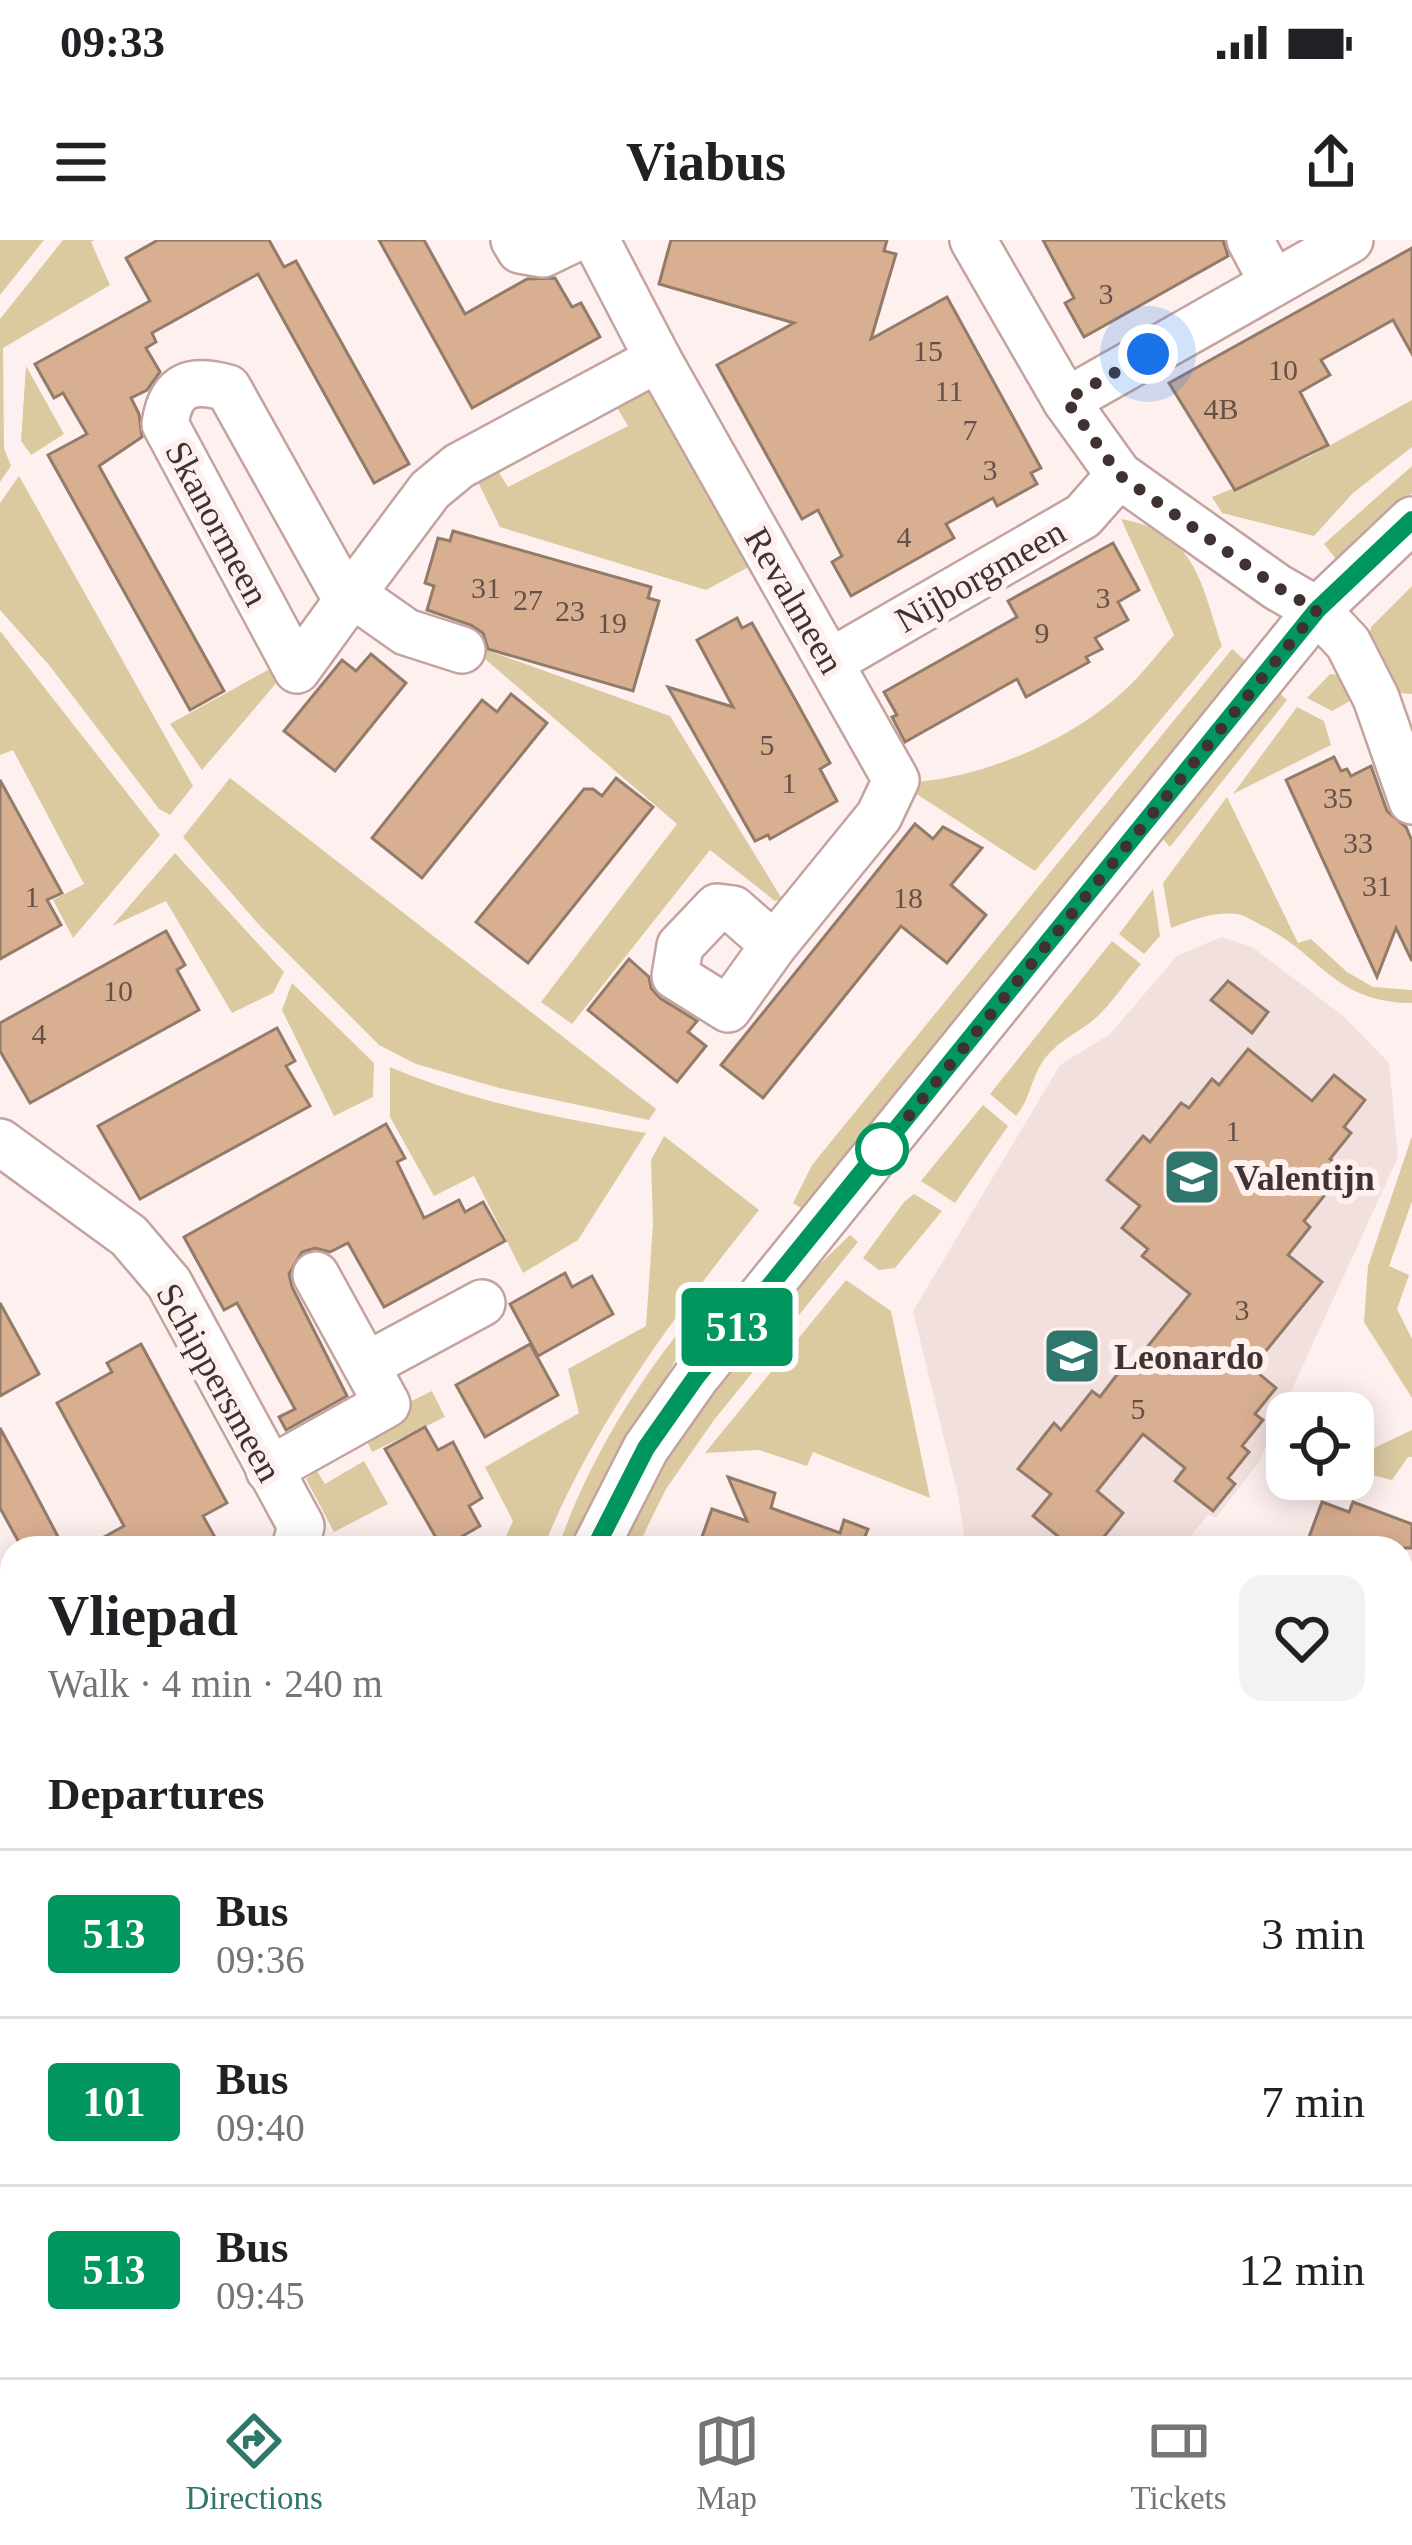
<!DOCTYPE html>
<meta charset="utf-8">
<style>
:root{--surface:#fff;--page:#f2f2f2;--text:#202124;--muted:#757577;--line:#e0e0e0;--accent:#2f766d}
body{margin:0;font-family:"Times New Roman",serif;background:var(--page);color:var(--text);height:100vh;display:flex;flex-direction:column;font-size:45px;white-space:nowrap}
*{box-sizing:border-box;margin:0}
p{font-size:39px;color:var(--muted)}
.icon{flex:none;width:66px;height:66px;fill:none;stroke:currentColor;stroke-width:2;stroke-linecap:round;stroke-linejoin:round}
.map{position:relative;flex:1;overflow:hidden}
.drawer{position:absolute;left:0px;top:1296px;width:1413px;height:843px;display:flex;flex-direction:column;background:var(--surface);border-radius:36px 36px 0 0;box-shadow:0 6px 30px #0003}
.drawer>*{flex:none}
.badge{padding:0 24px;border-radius:9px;font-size:42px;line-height:78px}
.fabs{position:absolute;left:1266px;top:1152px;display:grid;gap:24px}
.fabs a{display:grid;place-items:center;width:108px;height:108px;border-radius:24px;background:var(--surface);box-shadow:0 6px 30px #0003;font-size:60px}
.you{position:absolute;width:60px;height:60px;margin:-30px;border:9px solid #fff;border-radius:50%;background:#1a73e8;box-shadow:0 0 0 18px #1a73e833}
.map>.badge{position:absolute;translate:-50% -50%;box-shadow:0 0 0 6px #fff}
h2{padding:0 48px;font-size:45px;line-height:108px}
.round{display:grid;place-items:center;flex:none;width:126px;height:126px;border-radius:24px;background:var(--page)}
.overview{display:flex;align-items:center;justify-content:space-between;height:204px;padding:0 48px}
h1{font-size:57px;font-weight:700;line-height:90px}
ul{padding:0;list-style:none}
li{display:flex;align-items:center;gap:36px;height:168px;padding:0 48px;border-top:3px solid var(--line)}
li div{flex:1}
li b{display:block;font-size:45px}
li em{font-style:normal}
li .badge{min-width:132px;font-weight:700;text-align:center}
.status{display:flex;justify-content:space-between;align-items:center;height:84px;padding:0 60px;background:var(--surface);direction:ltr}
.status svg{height:33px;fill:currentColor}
header{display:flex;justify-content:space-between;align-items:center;height:156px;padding:0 48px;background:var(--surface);font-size:54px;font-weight:700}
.dock{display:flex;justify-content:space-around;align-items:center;height:168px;border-top:3px solid var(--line);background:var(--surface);font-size:33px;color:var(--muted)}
.dock a{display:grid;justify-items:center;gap:6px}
.dock .selected{color:var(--accent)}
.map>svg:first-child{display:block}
.built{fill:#f2e0de}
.green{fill:#dbcaa0}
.water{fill:#c4a4ca}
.building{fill:#d9af92;stroke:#937b6a;stroke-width:3}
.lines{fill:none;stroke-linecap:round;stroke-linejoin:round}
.minor-casing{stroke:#c4a39f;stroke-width:50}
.minor{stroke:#fff;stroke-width:45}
.line-casing{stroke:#fff;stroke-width:27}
.line{stroke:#00965e;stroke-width:18}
.walk{stroke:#403231;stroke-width:12;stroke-dasharray:0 21.6}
.stop-dot{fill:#fff;stroke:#00965e;stroke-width:6}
.labels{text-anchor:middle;stroke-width:12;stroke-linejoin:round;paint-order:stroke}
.number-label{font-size:30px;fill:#665149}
.street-label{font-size:36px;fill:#403231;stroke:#fef0ee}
.poi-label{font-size:36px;font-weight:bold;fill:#403231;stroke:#fef0ee;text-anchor:start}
</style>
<div class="status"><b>09:33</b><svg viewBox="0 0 49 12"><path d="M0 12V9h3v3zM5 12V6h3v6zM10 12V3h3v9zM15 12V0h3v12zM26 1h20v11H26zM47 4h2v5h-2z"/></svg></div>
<header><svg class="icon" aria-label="menu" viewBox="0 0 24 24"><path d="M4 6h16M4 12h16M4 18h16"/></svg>Viabus<svg class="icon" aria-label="share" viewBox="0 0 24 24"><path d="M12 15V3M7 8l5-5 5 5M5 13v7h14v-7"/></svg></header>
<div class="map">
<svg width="1412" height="2137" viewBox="0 0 1412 2137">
<rect width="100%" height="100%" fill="#fef0ee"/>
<path class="built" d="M1221,697l31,10 90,68 47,48 9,94 -139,305 -43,56 -8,-3 -27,33h-215l-8,-52 -45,-185 147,-246 50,-31 67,-78z"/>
<g class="green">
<path d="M0,0h44l-44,55z"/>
<path d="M63,0h31l-3,2 19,43 -107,63 1,100 7,18 -11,16v-163z"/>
<path d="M26,126l38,68 -33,21 -10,-14z"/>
<path d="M648,146l106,178 -48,26 -206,-63 -25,-51 18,-13 15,24 120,-61 -13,-22z"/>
<path d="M1412,160v47l-59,46 -39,43 -92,-23 -10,-16 97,-40z"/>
<path d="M1412,226v27l-76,66 -12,-15z"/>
<path d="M19,236l174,310 -23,29 -11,-6 -110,-144 -49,-55v-107z"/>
<path d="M1121,279c75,13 80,64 101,127l-187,225 -120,-78 2,-11c73,-7 160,-44 213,-97 16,-15 29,-34 44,-50z"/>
<path d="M1412,346v108l-14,-1 -30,-51 3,-15z"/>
<path d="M0,391l160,204 -87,103 -20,-38 31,-16 -71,-134 -13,5z"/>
<path d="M475,406l195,70 112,183 -7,2 -65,-51 -138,174 -31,-22 136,-178 -192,-165z"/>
<path d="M1232,409l16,14 -444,547 -11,-7 19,-38z"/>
<path d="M275,426l4,14 -77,90 -32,-46z"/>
<path d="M1330,434l12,1 19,20 -29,16 -25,-13z"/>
<path d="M1273,447l14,13 -117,147 -7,-8 -3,-16z"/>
<path d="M1297,467l27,14 7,24 -98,49z"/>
<path d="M230,538l426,331 -7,11 -150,-32 -83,-24 -37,-19 -119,-119 -77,-89z"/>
<path d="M1227,557l71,146 13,-4 36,33 26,15 39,3v13c-79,-1 -90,-48 -149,-77 -8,-4 -18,-11 -26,-12 -22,-3 -46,6 -66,14l-8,-45z"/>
<path d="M175,613l109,119 -11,21 -41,20 -66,-112 -54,25z"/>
<path d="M1153,649l7,47 -16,18 -25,-20z"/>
<path d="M1112,701l29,23c-16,18 -31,43 -50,58 -16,12 -32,19 -45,35 -15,18 -15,42 -30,59l-26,-22z"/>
<path d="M292,743l82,80 -1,34 -39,19 -52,-106z"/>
<path d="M390,827c82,35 169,51 256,66l-68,107 -55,33 -49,-97 -40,20 -44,-79z"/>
<path d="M983,865l25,21 -53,77 -34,-22z"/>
<path d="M664,896l95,74c-87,109 -162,208 -216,338h-42l12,-27 -28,-54 94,-54 -11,-44 78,-43 7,-102 -2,-64z"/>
<path d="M1412,896v65l-23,65 20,9 -12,34 15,30v59l-48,-76 4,-56z"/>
<path d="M914,954l28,17 -47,57 -16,2 -16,-12 41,-56z"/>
<path d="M850,995l8,7 -144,178 -48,69 -29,59h-24l45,-90 143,-176z"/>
<path d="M846,1040l45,31 39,187 -117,-46 -6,14 -48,-16 -54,3z"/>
<path d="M678,1093l10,5 -85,151 -26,59h-19c27,-78 70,-151 120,-215z"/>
<path d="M432,1151l13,26 -73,35 -12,-26z"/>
<path d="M1412,1190v27h-4l-16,23 -39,-10v-12z"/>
<path d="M364,1221l24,43 -54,28 -28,-53 11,-8 8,13z"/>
<path d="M662,2127h110l29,10h-105z"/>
</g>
<g class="water">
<path d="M1412,1892v245h-73l13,-10h49v-205z"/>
<path d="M772,2127h146l19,10h-136z"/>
</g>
<g class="building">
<path d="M158,0h111l15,27 12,-6 113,203 -35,19 -116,-209 -106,59 4,9 -10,6 14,24 -13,18 -16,8 8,16 3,23 -43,29 125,225 -34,19 -142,-255 39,-21 -24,-41 -9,5 -19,-34 115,-63 -24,-43z"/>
<path d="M379,0h45l41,74 62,-35 28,-1 17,29 9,-4 19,34 -128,71z"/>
<path d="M671,0h216l-3,11 12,3 -25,85 76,-42 94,171 -10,5 6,11 -40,22 -4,-8 -47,26 8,14 -103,58 -19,-34 10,-6 -24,-46 -16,9 -85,-154 77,-42 -135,-39z"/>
<path d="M1043,0h180l5,16 -144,81 -19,-34 9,-5z"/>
<path d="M1412,8v106l-19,-34 -72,40 9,15 -30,17 28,53 -93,45 -66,-107z"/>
<path d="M453,291l198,56 -3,11 11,3 -26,90 -145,-42 -5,-16 -12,-8 -44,-15 7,-24 -9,-3 13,-45 12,3z"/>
<path d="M1113,303l26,47 -21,12 10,18 -33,18 7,11 -16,8 3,5 -63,35 -9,-18 -112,63 -13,-25 5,-2 -13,-23 133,-75 -9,-16z"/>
<path d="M737,378l5,10 10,-5 44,78 34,62 -10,6 17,32 -67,38 -2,-4 -13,6 -87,-154 65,20 -36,-67z"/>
<path d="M371,414l35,29 -71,88 -51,-40 58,-71 14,11z"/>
<path d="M511,454l36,29 -125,155 -50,-40 110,-138 15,12z"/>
<path d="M1334,517l7,14 6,-2 4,7 20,-10 16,45 19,16 6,14v120l-16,-33 -19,49 -91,-197z"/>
<path d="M616,538l37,29 -125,156 -52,-41 108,-133h9l9,7z"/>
<path d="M0,540l62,113 -15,7 14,25 -61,34z"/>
<path d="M915,584l18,15 10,-12 39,21 -31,37 35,30 -39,48 -46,-37 -138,172 -42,-33z"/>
<path d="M166,691l19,34 -8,5 22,40 -169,93 -30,-52v-28z"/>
<path d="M629,719l20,18 2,11 9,10 37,23 -9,11 18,14 -29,36 -89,-72z"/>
<path d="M1228,741l40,31 -16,21 -41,-33z"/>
<path d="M277,788l18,33 -9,5 24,40 -170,93 -42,-73z"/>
<path d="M1248,809l64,52 22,-26 31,25 -21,27 7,6 -21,26 8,6 -21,25 7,6 -20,25 6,6 -22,28 34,27 -70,86 24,20 -21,26 8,6 -21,26 7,6 -21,26 7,6 -22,27 -38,-30 10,-13 -42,-34 -46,57 26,22 -28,35h-45l9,-11 -26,-21 18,-22 -33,-25 36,-46 7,7 31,-39 8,6 23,-30 5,4 62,-77 -48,-38 6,-7 -26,-21 18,-22 -33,-26 36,-44 7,6 31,-39 8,5 23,-29 7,6z"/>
<path d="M386,884l19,34 -8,4 27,56 35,-18 6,12 18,-10 22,39 -121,66 -36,-64 -18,9 -15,-4 -13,4 -13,22 3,13 55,109 -61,34 -7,-13 16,-8 -58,-106 -13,7 -40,-73z"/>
<path d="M565,1033l7,14 20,-11 21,38 -75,42 -28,-52z"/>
<path d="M0,1063l39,71 -39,22z"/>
<path d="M141,1104l86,159 -24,13 18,32h-137l40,-22 -67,-123 55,-31 -5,-9z"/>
<path d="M530,1104l28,51 -73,42 -29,-52z"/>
<path d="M425,1187l13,23 15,-8 29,56 -13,8 11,20 -38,22 -57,-99z"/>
<path d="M0,1188l26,48 38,72h-42l-22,-40z"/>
<path d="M728,1237l47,16 -4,15 69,25 4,-13 24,9 -5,12 10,4v3h-175l14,-39 35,12z"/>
<path d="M1322,1262l27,10 4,-10 59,22v24h-107z"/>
</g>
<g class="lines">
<g class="minor-casing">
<g id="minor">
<path d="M514,0l6,10 23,4 29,-14"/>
<path d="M596,0l62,119 238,421 -17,36 -105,129 -46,64 -53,-33 5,-30 37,-39 16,2 41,36"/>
<path d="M973,0l93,161 53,74 158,112 40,23 31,33 28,55 36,103"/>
<path d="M1250,0l23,43"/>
<path d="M1066,161l284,-161"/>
<path d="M352,354l54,38 56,18"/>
<path d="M347,361l-50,69 -132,-246c6,-41 27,-46 63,-36l119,213 83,-111 29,-24 199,-107"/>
<path d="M830,422l253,-146 36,-41"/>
<path d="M0,902l129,94 40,47 132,243 -6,22"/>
<path d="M367,1125l115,-62"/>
<path d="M269,1230l118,-66 -71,-129"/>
<path d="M595,1308l51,-100 50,-71 621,-767 95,-90"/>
<path d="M0,1365l12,24"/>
<path d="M1401,1385l11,4"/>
<path d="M1401,1493l11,-3"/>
<path d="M0,1700l12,-18"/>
<path d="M0,2126l28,11"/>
<path d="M461,2127l41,10"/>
<path d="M59,2137l11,-10"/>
<path d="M350,2137l3,-10"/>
</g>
</g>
<use href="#minor" class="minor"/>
</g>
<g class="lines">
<g class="line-casing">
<path id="line" d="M595,1308l51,-100 50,-71 621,-767 95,-90"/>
</g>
<use href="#line" class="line"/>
<path class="walk" d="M882,909l435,-539 -40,-23 -158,-112 -53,-75 82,-46"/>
</g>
<defs>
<g id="school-square" transform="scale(3)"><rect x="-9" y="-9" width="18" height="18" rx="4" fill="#2f766d" stroke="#fef0ee"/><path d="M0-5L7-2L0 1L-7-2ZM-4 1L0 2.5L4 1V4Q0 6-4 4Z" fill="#fff"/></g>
</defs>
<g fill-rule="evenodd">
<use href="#school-square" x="1192" y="937"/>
<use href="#school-square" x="1072" y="1116"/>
</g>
<circle class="stop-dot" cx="882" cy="909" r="24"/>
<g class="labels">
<g class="number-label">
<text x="1106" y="64">3</text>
<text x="928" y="121">15</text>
<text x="1283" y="140">10</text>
<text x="949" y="161">11</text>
<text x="1221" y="179">4B</text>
<text x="970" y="200">7</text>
<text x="990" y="240">3</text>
<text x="904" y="307">4</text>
<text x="486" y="358">31</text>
<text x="1103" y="368">3</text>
<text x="528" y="370">27</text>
<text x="570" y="381">23</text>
<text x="612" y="393">19</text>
<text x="1042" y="403">9</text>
<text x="767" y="515">5</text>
<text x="789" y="553">1</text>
<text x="1338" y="568">35</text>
<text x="1358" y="613">33</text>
<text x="1377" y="656">31</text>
<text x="32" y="667">1</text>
<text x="908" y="668">18</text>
<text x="118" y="761">10</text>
<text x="39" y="804">4</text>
<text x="1233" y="901">1</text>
<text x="1242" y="1080">3</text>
<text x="1138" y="1179">5</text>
</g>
<g class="street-label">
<text transform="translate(218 283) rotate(62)" y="13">Skanormeen</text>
<text transform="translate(980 335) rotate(-30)" y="13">Nijborgmeen</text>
<text transform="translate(795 360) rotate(60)" y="13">Revalmeen</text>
<text transform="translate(220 1142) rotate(61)" y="13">Schippersmeen</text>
</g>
<g class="poi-label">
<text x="1234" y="950">Valentijn</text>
<text x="1114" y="1129">Leonardo</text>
</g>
</g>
</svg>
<div class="fabs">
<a><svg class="icon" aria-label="locate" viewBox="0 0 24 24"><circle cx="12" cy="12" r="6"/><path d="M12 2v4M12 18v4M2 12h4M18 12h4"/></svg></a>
</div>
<div class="you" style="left:1148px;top:114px"></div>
<b class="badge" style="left:737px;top:1087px;background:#00965e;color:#fff">513</b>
<section class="drawer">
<div class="overview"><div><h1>Vliepad</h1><p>Walk · 4 min · 240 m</p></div><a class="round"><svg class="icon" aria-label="heart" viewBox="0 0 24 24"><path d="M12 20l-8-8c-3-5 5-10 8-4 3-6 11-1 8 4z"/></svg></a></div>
<h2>Departures</h2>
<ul>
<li><span class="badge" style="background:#00965e;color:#fff">513</span><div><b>Bus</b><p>09:36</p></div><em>3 min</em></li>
<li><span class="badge" style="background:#00965e;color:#fff">101</span><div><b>Bus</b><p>09:40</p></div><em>7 min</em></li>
<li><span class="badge" style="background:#00965e;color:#fff">513</span><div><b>Bus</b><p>09:45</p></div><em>12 min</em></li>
</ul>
</section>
</div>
<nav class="dock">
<a class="selected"><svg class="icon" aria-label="directions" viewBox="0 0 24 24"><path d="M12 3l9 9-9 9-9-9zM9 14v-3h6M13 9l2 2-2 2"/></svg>Directions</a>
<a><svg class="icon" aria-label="map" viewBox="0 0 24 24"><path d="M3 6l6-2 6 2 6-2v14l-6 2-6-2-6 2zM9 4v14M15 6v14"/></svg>Map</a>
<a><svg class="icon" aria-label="tickets" viewBox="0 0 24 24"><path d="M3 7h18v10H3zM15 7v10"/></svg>Tickets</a>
</nav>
